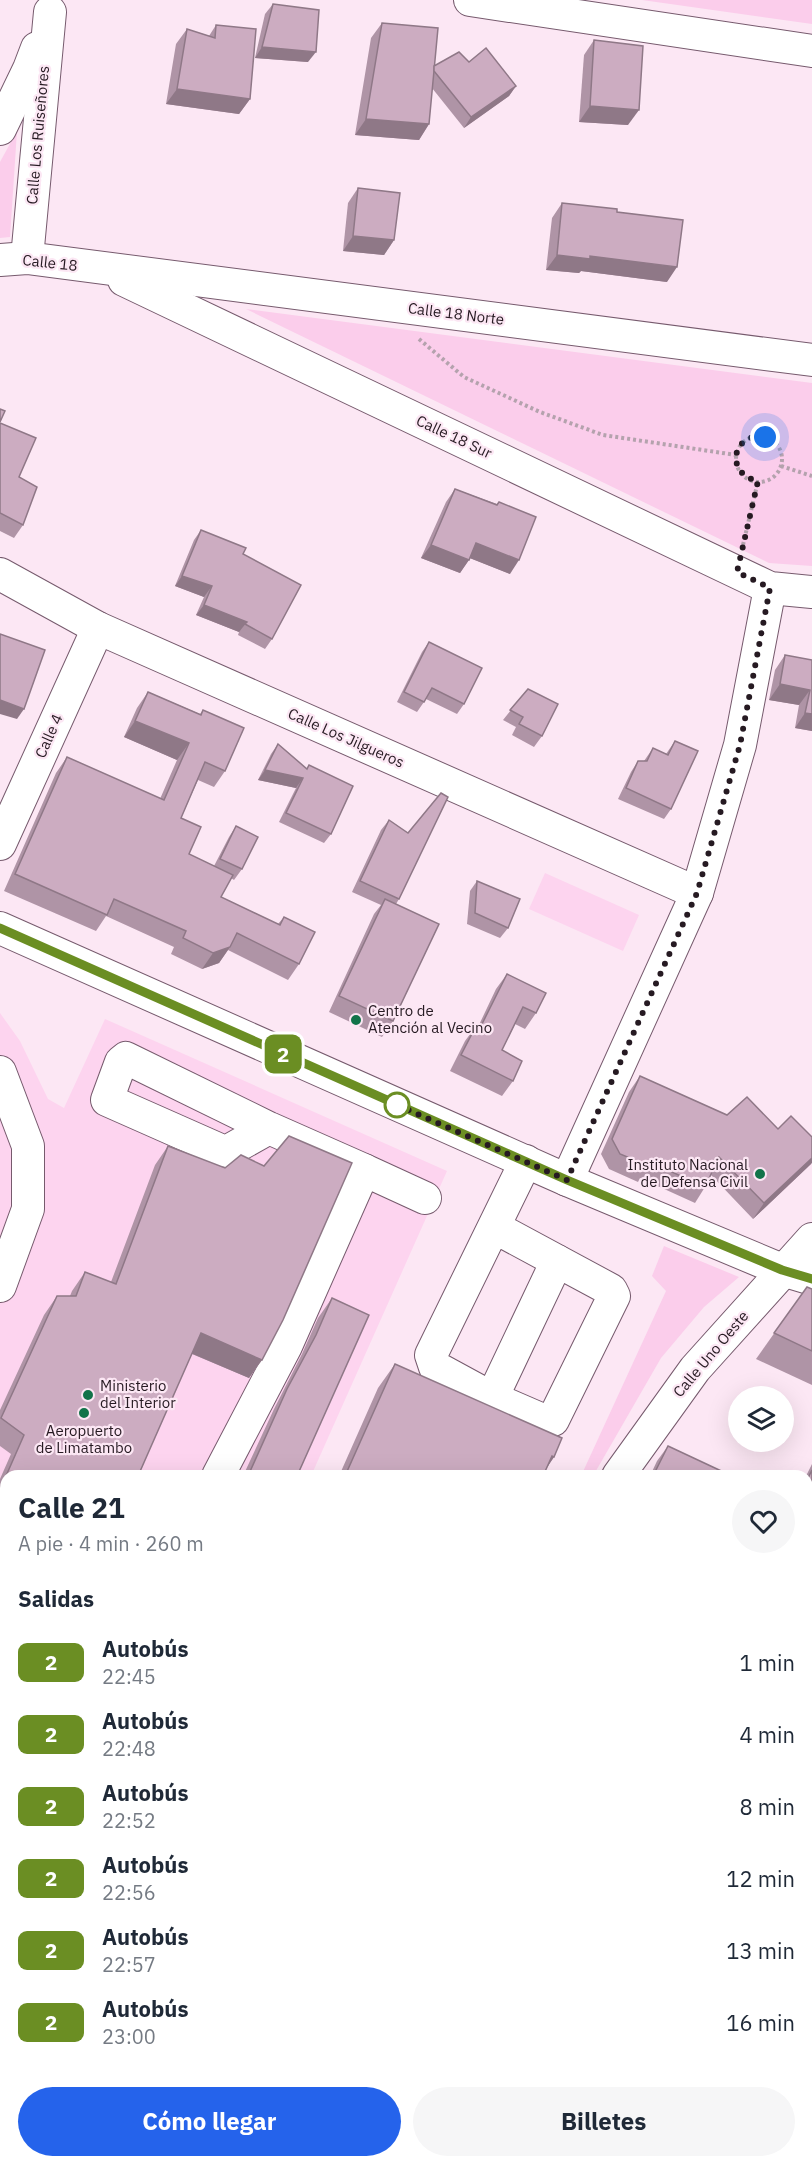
<!DOCTYPE html>
<html lang="es">
<meta charset="utf-8">
<style>
:root{--surface:#fff;--page:#f6f6f7;--text:#1f2937;--muted:#747a83;--accent:#2563eb}
body{margin:0;font-family:"IBM Plex Sans",sans-serif;background:var(--page);color:var(--text);height:100vh;display:flex;flex-direction:column;font-size:22px;white-space:nowrap}
*{box-sizing:border-box;margin:0}
p{font-size:20px;color:var(--muted)}
.icon{flex:none;width:33px;height:33px;fill:none;stroke:currentColor;stroke-width:2;stroke-linecap:round;stroke-linejoin:round}
.map{position:relative;flex:1;overflow:hidden}
.sheet{position:absolute;left:0px;top:1470px;width:813px;height:698px;display:flex;flex-direction:column;background:var(--surface);border-radius:18px 18px 0 0;box-shadow:0 6px 24px #0002}
.sheet>*{flex:none}
.badge{padding:0 12px;border-radius:9px;font-size:21px;line-height:39px}
.buttons{position:absolute;left:728px;top:1386px;display:grid;gap:12px}
.buttons a{display:grid;place-items:center;width:66px;height:66px;border-radius:50%;background:var(--surface);box-shadow:0 6px 24px #0002;font-size:30px}
.you{position:absolute;width:30px;height:30px;margin:-15px;border:4px solid #fff;border-radius:50%;background:#1a73e8;box-shadow:0 0 0 9px #1a73e833}
.map>.badge{position:absolute;translate:-50% -50%;box-shadow:0 0 0 3px #fff}
h2{padding:0 18px;font-size:22px;line-height:54px}
.round{display:grid;place-items:center;flex:none;width:63px;height:63px;border-radius:32px;background:var(--page)}
.overview{display:flex;align-items:center;justify-content:space-between;height:102px;padding:0 18px}
h1{font-size:28px;font-weight:700;line-height:45px}
.cta{display:flex;gap:12px;margin-top:auto;padding:12px 18px}
.cta a{flex:1;height:69px;border-radius:36px;background:var(--accent);color:#fff;font-size:24px;font-weight:700;line-height:69px;text-align:center}
.cta a+a{background:var(--page);color:var(--text)}
ul{padding:0;list-style:none}
li{display:flex;align-items:center;gap:18px;height:72px;padding:0 18px}
li div{flex:1}
li b{display:block;font-size:22px}
li em{font-style:normal}
li .badge{min-width:66px;font-weight:700;text-align:center}
.map>svg:first-child{display:block}
.built{fill:#fdd4ef}
.green{fill:#fbcdeb}
.lines{fill:none;stroke-linecap:round;stroke-linejoin:round}
.minor-casing{stroke:#765a6d;stroke-width:34}
.path{stroke:#b4a2ad;stroke-width:4;stroke-dasharray:3 3;stroke-linecap:butt}
.minor{stroke:#fff;stroke-width:32}
.wall{fill:#af94a6}
.shaded-wall{fill:#8f7887}
.building{fill:#ccacc1;stroke:#8f7887;stroke-width:1.5}
.line-casing{stroke:#fff;stroke-width:14}
.line{stroke:#6b8e23;stroke-width:9}
.walk{stroke:#261a22;stroke-width:6;stroke-dasharray:0 10.8}
.poi-dot{fill:#117349;stroke:#fce7f4;stroke-width:2}
.stop-dot{fill:#fff;stroke:#6b8e23;stroke-width:3}
.labels{text-anchor:middle;stroke-width:4.5;stroke-linejoin:round;paint-order:stroke}
.street-label{font-size:15px;fill:#261a22;stroke:#fce7f4}
.poi-label{font-size:15px;fill:#261a22;stroke:#fce7f4;text-anchor:start}
</style>
<div class="map">
<svg width="812" height="2167" viewBox="0 0 812 2167">
<rect width="100%" height="100%" fill="#fce7f4"/>
<g class="built">
<path d="M545,873l94,42 -16,36 -94,-42z"/>
<path d="M0,1013l20,28 28,58 16,9 41,-89 342,152 -136,305h-305v323l-6,-3z"/>
</g>
<g class="green">
<path d="M642,0h170v24z"/>
<path d="M17,131l-7,106 -10,1v-76z"/>
<path d="M246,309l566,74v183l-43,-3z"/>
<path d="M664,1246l75,31 -35,30 -43,51 -68,118h-12l85,-185 -14,-15z"/>
</g>
<g class="lines">
<g class="minor-casing">
<g id="minor">
<path d="M470,0l342,51"/>
<path d="M0,129l29,-60 8,-21"/>
<path d="M27,258l23,-246"/>
<path d="M0,260l27,-2 785,102"/>
<path d="M124,280l646,308 42,4"/>
<path d="M0,574l98,54 599,265"/>
<path d="M0,844l98,-216"/>
<path d="M0,928l567,252 215,90 30,9"/>
<path d="M0,1072l28,74v63l-28,77"/>
<path d="M364,1170l61,28"/>
<path d="M567,1180l130,-287 43,-148 30,-157"/>
<path d="M494,1227l117,63 3,6 -61,124 -8,1 -53,-23 -57,-31 -4,-12c32,-65 63,-130 95,-194"/>
<path d="M492,1398l65,-137"/>
<path d="M218,1476l68,-130 78,-176 -95,-42 -143,-70 -5,4 -14,38 113,50 8,1 41,-23"/>
<path d="M618,1476l77,-107 117,-130"/>
<path d="M0,1710l6,-1"/>
<path d="M0,1816l6,2"/>
<path d="M807,1837l5,-10"/>
<path d="M633,2162l6,5"/>
<path d="M116,2167l2,-5"/>
<path d="M429,2167l1,-5"/>
<path d="M595,2167l5,-5"/>
</g>
</g>
<g class="path">
<path d="M419,339l45,38 76,35 63,23 133,20"/>
<circle cx="759" cy="459" r="23"/>
<path d="M781,466l31,10"/>
<path d="M743,545l15,-64"/>
<path d="M807,1875l5,-10"/>
</g>
<use href="#minor" class="minor"/>
</g>
<g class="wall">
<path d="M273,4l35,58 -53,-4 10,-44z"/>
<path d="M382,23l52,43 35,-4 47,24 -7,10 -45,32 -32,-40 -3,36 -10,16 -64,-5 16,-97z"/>
<path d="M216,25l34,74 -11,15 -73,-10 10,-60 11,-15 22,7z"/>
<path d="M594,40l34,85 -49,-3 5,-67z"/>
<path d="M358,188l36,52 -10,15 -41,-4 5,-48z"/>
<path d="M562,203l55,9 50,70 -86,-11 -2,2 -33,-3 6,-52z"/>
<path d="M0,423l19,54 4,48 -9,13 -14,-7z"/>
<path d="M455,489l42,15 2,-2 11,72 -40,-16 -10,15 -39,-15 25,-56z"/>
<path d="M201,530l42,24 29,85 -7,10 -27,-14 1,-3 -43,-17 8,-18 -29,-11 19,-46z"/>
<path d="M429,642l35,62 -7,10 -31,-15 -9,13 -20,-10 25,-50z"/>
<path d="M785,655l27,5v71l-17,-3 4,-23 -30,-5 6,-30z"/>
<path d="M528,689l14,47 -8,11 -22,-12 4,-8 -13,-7z"/>
<path d="M148,692l52,22 3,-4 22,61 -11,16 -16,-7 -17,38 8,36 25,12 15,-29 7,-11 6,43 -8,11 -3,-2 -10,19 57,27 6,-7 15,47 -11,16 -60,-30 -9,13 -17,6 -31,-15 3,-7 -68,-31 -10,15 -92,-40 52,-118 11,-16 93,42 17,-39 -53,-23 13,-29z"/>
<path d="M675,741l-4,68 -7,10 -46,-20 13,-27 7,-11h6l9,-13 13,6z"/>
<path d="M278,744l28,25 3,-4 22,69 -7,9 -45,-21 17,-34 -38,-8 13,-26z"/>
<path d="M389,820l10,79 -3,5 -3,117 -11,16 -53,-25 45,-98 7,-9 -29,-13 29,-62z"/>
<path d="M477,881l31,47 -8,10 -33,-14 3,-33z"/>
<path d="M507,974l29,39 -11,16 -10,-5 -13,26 11,31 -11,15 -52,-25 15,-30 11,-15 2,1 18,-38z"/>
<path d="M640,1076l87,39 84,49 -58,55 -42,-44 -6,12 -10,16 -55,-25 -2,4 -29,-13 -8,-15 28,-62z"/>
<path d="M168,1146l94,214 -13,18 -57,-24 -186,122v193l-6,-3v-157l2,-4h-2v-26l11,-25 -11,-8v-36l44,-95 13,-19h13l2,-5 13,-19 26,10 44,-117z"/>
<path d="M807,1287l5,2v96l-56,-26z"/>
<path d="M332,1298l-35,178h-54l31,-67 28,-55 16,-36z"/>
<path d="M395,1364l159,93 -8,12 -3,7h-204l39,-88z"/>
<path d="M668,1446l64,30h-82l7,-15z"/>
<path d="M812,1464v71l-5,-3v-56h-1z"/>
<path d="M807,1579l5,129 -5,7z"/>
<path d="M701,2162h106l2,5h-102z"/>
</g>
<g class="shaded-wall">
<path d="M262,47l54,5 -8,10 -53,-4z"/>
<path d="M516,86l-7,10 -45,32 7,-11z"/>
<path d="M177,89l73,10 -11,15 -73,-10z"/>
<path d="M590,106l49,4 -11,15 -49,-3z"/>
<path d="M366,119l63,5 -10,16 -64,-5z"/>
<path d="M353,236l41,4 -10,15 -41,-4z"/>
<path d="M557,255l33,1 87,11 -10,15 -86,-11 -2,2 -33,-3z"/>
<path d="M476,543l43,17 -9,14 -43,-17z"/>
<path d="M431,545l38,15 -9,13 -39,-15z"/>
<path d="M182,576l30,10 -8,11 -29,-11z"/>
<path d="M204,605l43,17 -8,10 -43,-17z"/>
<path d="M780,684l30,6 -11,15 -30,-5z"/>
<path d="M0,700l24,9 -7,10 -17,-5z"/>
<path d="M805,713l7,1v17l-17,-3z"/>
<path d="M135,721l54,22 -12,17 -53,-23z"/>
<path d="M265,770l38,8 -7,10 -38,-8z"/>
<path d="M230,947l-11,16 -17,6 11,-16z"/>
<path d="M812,1158v5l-59,56 11,-16z"/>
<path d="M201,1333l61,27 -13,18 -61,-26z"/>
<path d="M552,1456l2,1 -13,19z"/>
<path d="M6,1776v7l-4,-2z"/>
</g>
<g class="building">
<path d="M273,4l46,6 -3,42 -54,-5z"/>
<path d="M382,23l56,5 -9,96 -63,-5z"/>
<path d="M216,25l40,4 -6,70 -73,-10 10,-60 28,9z"/>
<path d="M594,40l49,6 -4,64 -49,-4z"/>
<path d="M486,48l30,38 -45,31 -37,-46v-5l25,-14 10,10z"/>
<path d="M358,188l42,5 -6,47 -41,-4z"/>
<path d="M562,203l55,6v3l66,8 -6,47 -87,-11v3l-33,-4z"/>
<path d="M0,409l5,2 -5,11z"/>
<path d="M0,423l36,15 -17,39 18,10 -14,38 -23,-12z"/>
<path d="M455,489l42,16 2,-3 37,15 -17,43 -43,-17 -7,17 -38,-15z"/>
<path d="M201,530l45,18 -3,6 58,31 -29,54 -27,-15 2,-2 -43,-17 8,-19 -30,-10z"/>
<path d="M0,634l45,16 -21,59 -24,-9z"/>
<path d="M429,642l53,26 -18,36 -32,-16 -8,14 -20,-10z"/>
<path d="M785,655l27,5v54l-7,-1 5,-23 -30,-6z"/>
<path d="M528,689l30,15 -16,32 -23,-12 4,-7 -13,-7z"/>
<path d="M148,692l53,23 2,-5 41,18 -19,43 -20,-9 -24,56 20,9 -12,27 44,21 -12,22 59,28 4,-8 31,15 -16,32 -62,-31 -7,14 -17,6 -30,-15 3,-7 -72,-32 -7,16 -92,-41 52,-117 97,43 25,-57 -54,-22z"/>
<path d="M675,741l23,10 -27,58 -45,-21 12,-27h9l6,-13 15,7z"/>
<path d="M278,744l29,25 2,-4 44,21 -22,48 -45,-21 17,-35 -38,-8z"/>
<path d="M441,793l7,4 -49,102 -39,-18 29,-61 19,13z"/>
<path d="M236,826l22,11 -16,32 -22,-10z"/>
<path d="M477,881l43,18 -12,29 -33,-15z"/>
<path d="M385,899l54,25 -46,97 -54,-25z"/>
<path d="M507,974l39,19 -10,20 -13,-6 -21,43 20,11 -9,20 -52,-26 15,-29 4,2z"/>
<path d="M640,1076l87,39 20,-18 31,32 13,-13 21,21v21l-48,45 -45,-46 -14,30 -55,-25 -1,4 -29,-12 -8,-15z"/>
<path d="M289,1136l63,27 -69,157 -21,40 -61,-27 -63,143h-132l18,-41 -23,-17 56,-122h19l9,-24 31,12 52,-138 57,22 16,-13 23,11z"/>
<path d="M807,1287l5,2v62l-38,-18z"/>
<path d="M332,1298l37,17 -72,161h-49l39,-87 29,-54z"/>
<path d="M395,1364l167,74 -8,19 -2,-1 -9,20h-198z"/>
<path d="M668,1446l64,30h-79z"/>
<path d="M812,1470v44l-5,-2v-32z"/>
<path d="M6,1506v139l-6,-3v-122z"/>
<path d="M807,1579l5,3v127l-5,-2z"/>
<path d="M807,2124l5,3v35l-3,5h-10l-7,-5h15z"/>
<path d="M761,2162h30l-5,5h-19z"/>
</g>
<g class="lines">
<g class="line-casing">
<path id="line" d="M0,928l567,252 215,90 30,9"/>
</g>
<use href="#line" class="line"/>
<path class="walk" d="M397,1105l-9,-4 179,79 130,-287 43,-148 30,-157 -33,-16 21,-91c-34,-7 -26,-49 7,-44"/>
</g>
<g class="poi-dot">
<circle cx="356" cy="1020" r="6"/>
<circle cx="760" cy="1174" r="6"/>
<circle cx="88" cy="1395" r="6"/>
<circle cx="84" cy="1413" r="6"/>
</g>
<circle class="stop-dot" cx="397" cy="1105" r="12"/>
<g class="labels">
<g class="street-label">
<text transform="translate(38 135) rotate(-85)" y="5">Calle Los Ruiseñores</text>
<text transform="translate(50 263) rotate(6)" y="5">Calle 18</text>
<text transform="translate(456 314) rotate(7)" y="5">Calle 18 Norte</text>
<text transform="translate(454 437) rotate(25)" y="5">Calle 18 Sur</text>
<text transform="translate(49 736) rotate(-66)" y="5">Calle 4</text>
<text transform="translate(346 738) rotate(24)" y="5">Calle Los Jilgueros</text>
<text transform="translate(711 1354) rotate(-50)" y="5">Calle Uno Oeste</text>
</g>
<g class="poi-label">
<text x="368" y="1016">Centro de<tspan x="368" dy="17">Atención al Vecino</tspan></text>
<text x="748" y="1170" text-anchor="end">Instituto Nacional<tspan x="748" dy="17">de Defensa Civil</tspan></text>
<text x="100" y="1391">Ministerio<tspan x="100" dy="17">del Interior</tspan></text>
<text x="84" y="1436" text-anchor="middle">Aeropuerto<tspan x="84" dy="17">de Limatambo</tspan></text>
</g>
</g>
</svg>
<div class="buttons">
<a><svg class="icon" aria-label="layers" viewBox="0 0 24 24"><path d="M12 4l9 5-9 5-9-5zM3 14l9 5 9-5"/></svg></a>
</div>
<div class="you" style="left:765px;top:437px"></div>
<b class="badge" style="left:283px;top:1054px;background:#6b8e23;color:#fff">2</b>
<section class="sheet">
<div class="overview"><div><h1>Calle 21</h1><p>A pie · 4 min · 260 m</p></div><a class="round"><svg class="icon" aria-label="heart" viewBox="0 0 24 24"><path d="M12 20l-8-8c-3-5 5-10 8-4 3-6 11-1 8 4z"/></svg></a></div>
<h2>Salidas</h2>
<ul>
<li><span class="badge" style="background:#6b8e23;color:#fff">2</span><div><b>Autobús</b><p>22:45</p></div><em>1 min</em></li>
<li><span class="badge" style="background:#6b8e23;color:#fff">2</span><div><b>Autobús</b><p>22:48</p></div><em>4 min</em></li>
<li><span class="badge" style="background:#6b8e23;color:#fff">2</span><div><b>Autobús</b><p>22:52</p></div><em>8 min</em></li>
<li><span class="badge" style="background:#6b8e23;color:#fff">2</span><div><b>Autobús</b><p>22:56</p></div><em>12 min</em></li>
<li><span class="badge" style="background:#6b8e23;color:#fff">2</span><div><b>Autobús</b><p>22:57</p></div><em>13 min</em></li>
<li><span class="badge" style="background:#6b8e23;color:#fff">2</span><div><b>Autobús</b><p>23:00</p></div><em>16 min</em></li>
</ul>
<div class="cta"><a>Cómo llegar</a><a>Billetes</a></div>
</section>
</div>
